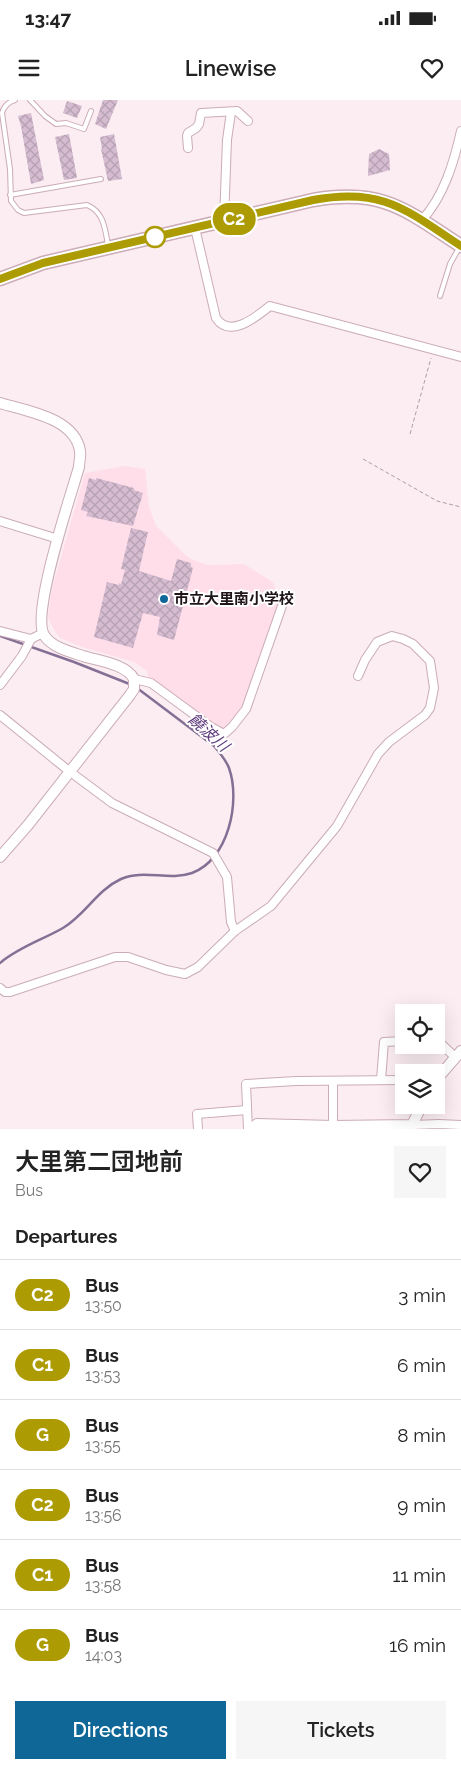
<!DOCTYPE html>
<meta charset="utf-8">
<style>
:root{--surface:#fff;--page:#f6f6f6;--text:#222;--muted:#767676;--line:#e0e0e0;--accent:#0f6797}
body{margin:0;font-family:Raleway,"Noto Sans JP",sans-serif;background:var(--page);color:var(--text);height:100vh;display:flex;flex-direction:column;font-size:19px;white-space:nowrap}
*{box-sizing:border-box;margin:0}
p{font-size:16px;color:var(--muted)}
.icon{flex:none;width:28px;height:28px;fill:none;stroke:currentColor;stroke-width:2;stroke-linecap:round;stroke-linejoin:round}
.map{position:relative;height:1029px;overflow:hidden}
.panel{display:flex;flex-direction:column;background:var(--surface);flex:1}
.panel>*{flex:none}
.badge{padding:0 10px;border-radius:16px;font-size:18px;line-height:32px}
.buttons{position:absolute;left:395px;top:904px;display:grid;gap:10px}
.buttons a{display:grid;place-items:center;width:50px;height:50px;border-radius:0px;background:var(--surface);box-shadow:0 5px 20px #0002;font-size:25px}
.map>.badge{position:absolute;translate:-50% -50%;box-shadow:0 0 0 2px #fff}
h2{padding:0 15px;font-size:19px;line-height:45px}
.round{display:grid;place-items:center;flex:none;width:52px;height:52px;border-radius:0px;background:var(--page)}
.headline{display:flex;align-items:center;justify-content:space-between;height:85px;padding:0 15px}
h1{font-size:24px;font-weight:600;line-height:38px}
.action{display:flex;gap:10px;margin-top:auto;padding:10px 15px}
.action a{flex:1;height:58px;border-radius:0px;background:var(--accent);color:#fff;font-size:20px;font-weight:600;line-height:58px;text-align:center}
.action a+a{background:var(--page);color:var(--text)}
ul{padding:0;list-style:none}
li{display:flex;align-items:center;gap:15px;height:70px;padding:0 15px;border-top:1px solid var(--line)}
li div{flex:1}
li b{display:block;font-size:19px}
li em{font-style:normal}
li .badge{min-width:55px;font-weight:700;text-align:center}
.status{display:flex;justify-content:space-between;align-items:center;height:35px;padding:0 25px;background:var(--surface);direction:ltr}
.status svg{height:14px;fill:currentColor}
header{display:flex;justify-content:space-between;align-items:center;height:65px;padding:0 15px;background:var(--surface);font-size:22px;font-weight:600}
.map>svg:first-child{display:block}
.built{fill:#ffdeea}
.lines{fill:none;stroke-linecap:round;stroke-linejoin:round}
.stream{stroke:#866f95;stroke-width:2.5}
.building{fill:url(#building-cross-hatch)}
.service-casing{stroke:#cbacb7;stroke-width:6}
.minor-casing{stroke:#cbacb7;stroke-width:10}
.tertiary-casing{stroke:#cbacb7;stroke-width:12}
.primary-casing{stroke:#cbacb7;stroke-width:15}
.path{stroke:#ac9fa4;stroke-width:1;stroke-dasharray:4 2.5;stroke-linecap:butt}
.service{stroke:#fff;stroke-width:4}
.minor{stroke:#fff;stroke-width:8}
.tertiary{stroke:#fff;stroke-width:10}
.primary{stroke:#fff;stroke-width:12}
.line-casing{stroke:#fff;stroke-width:11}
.line{stroke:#ad9b03;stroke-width:8}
.stop-dot{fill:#fff;stroke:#ad9b03;stroke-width:2.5}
.poi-dot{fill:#0f6797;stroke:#fff;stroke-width:2}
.labels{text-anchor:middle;stroke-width:4;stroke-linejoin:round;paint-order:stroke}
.poi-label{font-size:15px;font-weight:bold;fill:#1f1418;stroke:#fff;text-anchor:start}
.water-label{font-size:16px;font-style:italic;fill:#5f3b7c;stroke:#fff}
</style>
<div class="status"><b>13:47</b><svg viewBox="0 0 49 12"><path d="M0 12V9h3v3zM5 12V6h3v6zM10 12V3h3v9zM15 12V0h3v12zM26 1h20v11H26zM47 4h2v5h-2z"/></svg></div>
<header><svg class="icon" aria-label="menu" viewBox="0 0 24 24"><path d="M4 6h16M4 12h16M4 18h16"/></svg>Linewise<svg class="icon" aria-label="heart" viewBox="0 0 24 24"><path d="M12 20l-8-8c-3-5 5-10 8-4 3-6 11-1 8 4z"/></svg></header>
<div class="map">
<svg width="461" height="1029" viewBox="0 0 461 1029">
<defs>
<pattern id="building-cross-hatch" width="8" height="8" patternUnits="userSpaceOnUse" patternTransform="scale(1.25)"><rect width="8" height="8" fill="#d5bcd1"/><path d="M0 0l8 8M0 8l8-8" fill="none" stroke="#b6a1b3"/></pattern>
</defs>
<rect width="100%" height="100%" fill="#fbedf2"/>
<path class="built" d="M125,366l20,3 4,38 7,19 28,28 9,6 15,5 36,-1 29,18 7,22 -37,104 -14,19 -11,1 -69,-48 -2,-9 -13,-9 -52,-15 -22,-9 -7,-10 -5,-11 4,-28 33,-116z"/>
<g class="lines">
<g class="stream">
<path d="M0,536l74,26 58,23"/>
<path d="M0,863c19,-16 42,-23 63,-35 22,-13 34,-38 58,-49 22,-10 48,2 71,-6 36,-13 49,-71 37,-105 -3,-8 -9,-15 -15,-22l-77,-58"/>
</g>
</g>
<g class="building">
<path d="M103,0h15l-12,29 -11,-5z"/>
<path d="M67,1l15,5 -5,12 -14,-5z"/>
<path d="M31,13l13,67 -13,4 -10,-58 -3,-10z"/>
<path d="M69,34l8,44 -13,2 -9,-43z"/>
<path d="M114,34l8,45 -14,2 -7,-32h1l-2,-12z"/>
<path d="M379,49l10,5 1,16 -22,6 1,-22z"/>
<path d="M89,378l7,2v-2l38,10v2l9,3 -10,33 -47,-10 2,-4 -7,-2z"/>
<path d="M131,428l17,4 -9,39 32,10 6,-22 14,4v4l2,1 -19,72 -17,-5 3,-18 -17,-4 -10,35 -39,-11 13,-55 12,3v-2l2,1 4,-14 -4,-1z"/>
</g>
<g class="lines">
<g class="service-casing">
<g id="service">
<path d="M15,0c-7,2 -11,6 -13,13l8,56 1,32 7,9 6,3 63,-8c17,7 18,24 21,40"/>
<path d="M30,0l15,16 11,8 10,-1 18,6 7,-18"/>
<path d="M10,95l91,-16"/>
<path d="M440,196l10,-32 9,-16"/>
</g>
</g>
<g class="minor-casing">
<g id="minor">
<path d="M188,48l-1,-12 1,-3 8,-5 3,-4 2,-11 36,-2 11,10"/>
<path d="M422,120c22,-24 32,-58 39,-89"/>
<path d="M224,121l3,-81 4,-28"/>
<path d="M195,128l21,90c14,21 40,-1 54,-12l191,51"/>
<path d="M0,421l58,18"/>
<path d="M0,531l31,8 12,-6"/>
<path d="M134,579l17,4 60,44 13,7 8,-7 14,-18 36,-103"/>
<path d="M0,585l22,-29 9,-17"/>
<path d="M0,615l69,56 43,32 101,50 14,24 4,45 4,9"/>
<path d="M0,888l5,4h5l105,-35h13l38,13 19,4 13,-7 37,-36 36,-25 66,-80 41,-72 11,-12 36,-27 5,-7 4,-20 -4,-27 -17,-17 -10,-5 -11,-3 -15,6 -12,18 -7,16"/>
<path d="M436,939l19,18"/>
<path d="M381,980l3,-38 20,-1"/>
<path d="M333,981v48"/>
<path d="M198,1029l-1,-15 50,-4"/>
<path d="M248,1029l-2,-45 50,-3 108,-1"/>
<path d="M411,1029l1,-4 27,-1 22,1"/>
</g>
</g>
<g class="tertiary-casing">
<g id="tertiary">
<path d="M0,303c27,8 75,15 80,48 1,5 -1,11 -1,16 -8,28 -48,146 -35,168 7,12 26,17 39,21 16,5 43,8 51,23v10l-4,6 -102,130 -28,32"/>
<path d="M436,980l25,-29"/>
<path d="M251,1029l6,-5 76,2 79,-1 10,-20"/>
</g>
</g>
<g class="primary-casing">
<path id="primary" d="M0,179l43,-16 270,-63c70,-12 93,10 148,46"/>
</g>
<g class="path">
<path d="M410,334l21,-76"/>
<path d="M363,359l74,42 24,6"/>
</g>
<use href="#service" class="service"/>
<use href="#minor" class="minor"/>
<use href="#tertiary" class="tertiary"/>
<use href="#primary" class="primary"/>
</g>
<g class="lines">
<g class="line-casing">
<path id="line" d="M0,179l43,-16 270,-63c70,-13 93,10 148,46"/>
</g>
<use href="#line" class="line"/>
</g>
<circle class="stop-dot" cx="155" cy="137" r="10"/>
<circle class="poi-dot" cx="164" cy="499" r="5"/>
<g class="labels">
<g class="poi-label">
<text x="174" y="504">市立大里南小学校</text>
</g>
<g class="water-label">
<text transform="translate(209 632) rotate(42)" y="6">饒波川</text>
</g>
</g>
</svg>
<div class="buttons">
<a><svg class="icon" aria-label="locate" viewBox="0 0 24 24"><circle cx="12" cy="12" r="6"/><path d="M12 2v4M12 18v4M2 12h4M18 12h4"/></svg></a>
<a><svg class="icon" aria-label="layers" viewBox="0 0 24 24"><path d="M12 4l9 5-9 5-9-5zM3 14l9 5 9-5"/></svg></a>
</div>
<b class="badge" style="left:234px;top:119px;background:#ad9b03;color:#fff">C2</b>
</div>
<section class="panel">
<div class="headline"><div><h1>大里第二団地前</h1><p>Bus</p></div><a class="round"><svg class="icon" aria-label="heart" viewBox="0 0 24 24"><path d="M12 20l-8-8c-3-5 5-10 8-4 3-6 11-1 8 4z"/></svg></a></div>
<h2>Departures</h2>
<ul>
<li><span class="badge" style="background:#ad9b03;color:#fff">C2</span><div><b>Bus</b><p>13:50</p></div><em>3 min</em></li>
<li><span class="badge" style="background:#ad9b03;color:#fff">C1</span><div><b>Bus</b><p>13:53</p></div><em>6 min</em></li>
<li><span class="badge" style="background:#ad9b03;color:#fff">G</span><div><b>Bus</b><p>13:55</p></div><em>8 min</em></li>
<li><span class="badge" style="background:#ad9b03;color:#fff">C2</span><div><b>Bus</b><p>13:56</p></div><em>9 min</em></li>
<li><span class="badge" style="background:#ad9b03;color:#fff">C1</span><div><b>Bus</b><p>13:58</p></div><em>11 min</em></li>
<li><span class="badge" style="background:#ad9b03;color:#fff">G</span><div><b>Bus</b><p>14:03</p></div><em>16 min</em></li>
</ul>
<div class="action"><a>Directions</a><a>Tickets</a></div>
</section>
